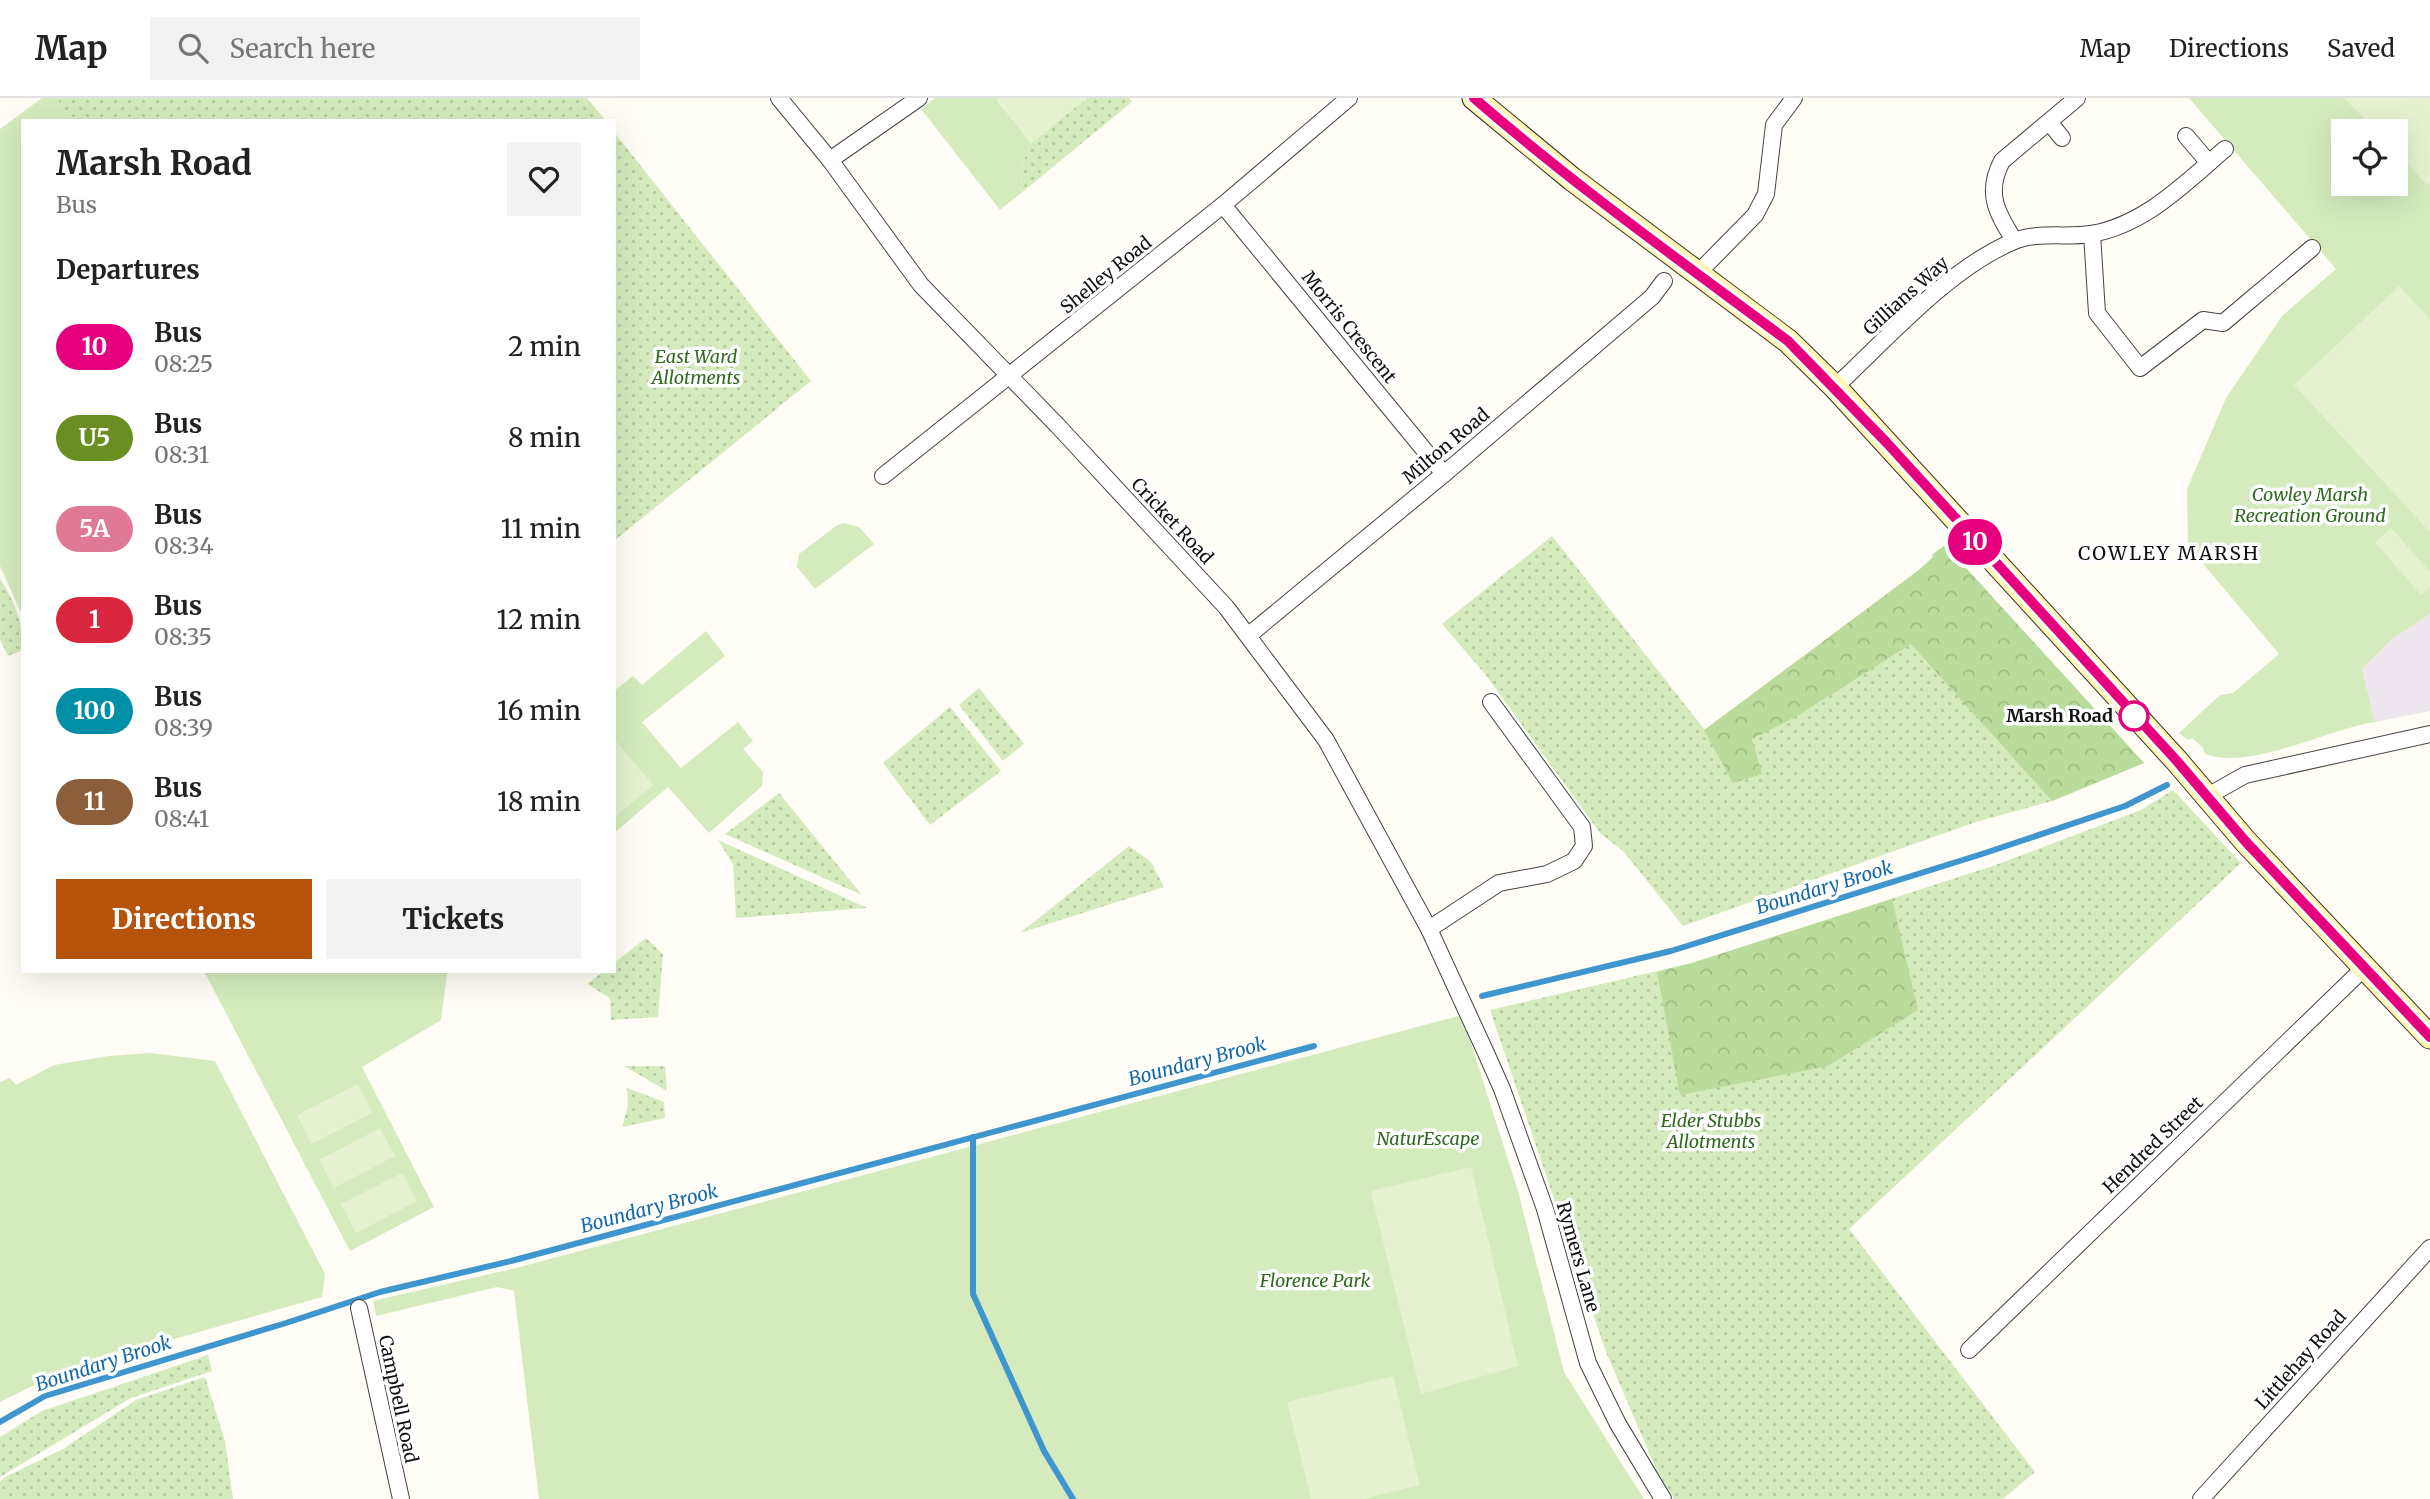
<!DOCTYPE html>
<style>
:root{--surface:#fff;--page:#f2f2f2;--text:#222;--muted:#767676;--line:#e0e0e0;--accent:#b45309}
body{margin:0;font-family:Merriweather,serif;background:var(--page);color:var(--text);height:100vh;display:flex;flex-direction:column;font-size:26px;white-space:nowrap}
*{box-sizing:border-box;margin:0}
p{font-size:23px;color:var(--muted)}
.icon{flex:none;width:38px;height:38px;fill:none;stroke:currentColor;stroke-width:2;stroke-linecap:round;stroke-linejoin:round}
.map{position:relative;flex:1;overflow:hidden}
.panel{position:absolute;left:21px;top:21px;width:595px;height:854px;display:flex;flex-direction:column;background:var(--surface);border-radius:0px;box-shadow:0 7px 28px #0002}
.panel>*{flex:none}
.badge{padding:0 14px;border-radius:23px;font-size:24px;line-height:46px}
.tools{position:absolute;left:2331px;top:21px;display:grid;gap:14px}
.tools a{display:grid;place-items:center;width:77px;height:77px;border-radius:0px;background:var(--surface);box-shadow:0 7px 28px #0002;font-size:35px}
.map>.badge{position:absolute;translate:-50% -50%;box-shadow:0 0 0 4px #fff}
h2{padding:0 35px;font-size:26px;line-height:63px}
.round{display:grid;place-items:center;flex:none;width:74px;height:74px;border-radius:0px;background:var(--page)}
.summary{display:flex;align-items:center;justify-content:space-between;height:119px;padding:0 35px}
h1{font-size:33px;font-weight:700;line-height:52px}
.button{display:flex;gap:14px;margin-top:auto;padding:14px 35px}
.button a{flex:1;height:80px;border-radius:0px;background:var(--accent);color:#fff;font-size:28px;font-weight:700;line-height:80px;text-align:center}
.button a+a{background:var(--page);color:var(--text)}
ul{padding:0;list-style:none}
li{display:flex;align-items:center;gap:21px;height:91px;padding:0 35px}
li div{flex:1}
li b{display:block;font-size:26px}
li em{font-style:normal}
li .badge{min-width:77px;font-weight:700;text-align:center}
header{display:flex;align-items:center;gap:42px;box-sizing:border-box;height:98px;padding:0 35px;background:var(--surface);border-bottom:2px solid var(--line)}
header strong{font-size:33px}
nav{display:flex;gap:38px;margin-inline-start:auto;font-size:24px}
.search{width:490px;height:63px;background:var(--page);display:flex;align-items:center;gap:18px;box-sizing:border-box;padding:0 24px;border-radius:0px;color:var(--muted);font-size:26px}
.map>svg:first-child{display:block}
.industrial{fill:#eee6ef}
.grass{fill:url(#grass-dots)}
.forest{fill:url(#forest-crowns)}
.park{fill:#d5ebbd;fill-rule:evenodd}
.pitch{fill:#e6f2cf}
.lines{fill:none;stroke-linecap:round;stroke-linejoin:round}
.stream{stroke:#3f96cf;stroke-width:6}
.street-casing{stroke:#444;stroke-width:18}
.secondary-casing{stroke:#333;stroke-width:25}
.street{stroke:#fff;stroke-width:16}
.secondary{stroke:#fff6b0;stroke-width:23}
.line-casing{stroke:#fff;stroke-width:16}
.line{stroke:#e6007e;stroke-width:10}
.stop-dot{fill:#fff;stroke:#e6007e;stroke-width:3.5}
.labels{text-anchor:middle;stroke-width:7;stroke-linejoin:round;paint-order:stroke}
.street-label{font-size:18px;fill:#111;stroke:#fff}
.park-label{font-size:18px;font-style:italic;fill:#2f6b1f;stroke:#fff}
.stop-label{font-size:18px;font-weight:bold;fill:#111;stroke:#fff;text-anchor:end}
.neighbourhood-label{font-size:19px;letter-spacing:2px;fill:#111;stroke:#fff}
.water-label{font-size:19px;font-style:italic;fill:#1768a6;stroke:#fff}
</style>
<header>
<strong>Map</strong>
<div class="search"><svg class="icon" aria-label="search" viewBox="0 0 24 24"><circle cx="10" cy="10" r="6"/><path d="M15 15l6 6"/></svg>Search here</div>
<nav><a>Map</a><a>Directions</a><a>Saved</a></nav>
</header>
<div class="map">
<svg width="2430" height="1401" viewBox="0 0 2430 1401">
<defs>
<pattern id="grass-dots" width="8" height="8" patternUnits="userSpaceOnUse" patternTransform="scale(1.75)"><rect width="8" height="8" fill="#d5ebbd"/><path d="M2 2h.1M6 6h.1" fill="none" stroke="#b6c8a1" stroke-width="1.8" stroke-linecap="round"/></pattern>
<pattern id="forest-crowns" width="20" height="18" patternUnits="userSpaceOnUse" patternTransform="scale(1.75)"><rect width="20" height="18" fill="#b9dc9c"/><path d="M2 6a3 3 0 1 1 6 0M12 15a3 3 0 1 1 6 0" fill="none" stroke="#9ebc85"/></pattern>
</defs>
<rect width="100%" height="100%" fill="#fffdf5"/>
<path class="industrial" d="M2430,516v97l-55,11 -13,-53 29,-29z"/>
<g class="grass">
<path d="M56,0h531l19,23h-533z"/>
<path d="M1087,0h42l3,4 -112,92 3,-32 8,-19z"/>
<path d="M614,34l197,249 -197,160z"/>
<path d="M1552,438l153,194 214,-160 14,-13 -1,-2 13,-10 199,218 -92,38 -76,21 -293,104 -59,-74 -24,-19 -115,-159 -43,-50z"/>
<path d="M0,481c15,23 23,43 23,71l-15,6 -8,-16z"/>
<path d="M979,590l45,56 -21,17 -44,-56z"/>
<path d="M950,609l51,64 -71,54 -47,-62z"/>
<path d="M2173,692l68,73 -392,366 186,243 -32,27h-329l-17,-28 -51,-119 -116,-342 202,-47 301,-97 148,-56z"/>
<path d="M779,695l83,102 -137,-61z"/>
<path d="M718,742l149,68 -131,10 -3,-54z"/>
<path d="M1129,748l22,16 13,25 -144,46z"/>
<path d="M646,840l17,16 -5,63 -47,3 -1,-22 -23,-14 17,-13h10v-8z"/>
<path d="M624,968h41l2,25z"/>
<path d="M627,990l37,14 1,16 -43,9 6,-21z"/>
<path d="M208,1257l4,16 -81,27 -131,79v-40l42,-26z"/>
<path d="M205,1279l20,64 8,58h-233v-17l5,-5 58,-28 73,-49z"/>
</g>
<g class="forest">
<path d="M1945,447l199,218 -92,38 -141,-157 -114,72 -45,23 10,35 -29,9 -29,-53 215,-160 14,-13 -1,-2z"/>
<path d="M1892,801l26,111 -90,56 -148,29 -23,-123 35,-9z"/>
</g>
<g class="park">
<path d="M42,0h14l17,23h-50v496l-23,-51v-437z"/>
<path d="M935,0h63l-1,2 34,43 -8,19 -3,32 -20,16 -79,-101z"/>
<path d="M2189,0h241v516l-39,26 -29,29 13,53c-47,7 -126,49 -170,32l-2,-6 -11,-10 -4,2 -9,-7 41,-38 13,-2 46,-39 -91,-108 -1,-57 39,-91 56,-82 54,-47zM2343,33h53v53h-53z"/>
<path d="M843,425l16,4 15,17 -59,45 -18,-22 2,-13 37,-28z"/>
<path d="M706,533l19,25 -83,66 39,46 57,-46 15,19 -10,8 20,23 -1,14 -53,47 -41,-46 -54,46v-142l19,-15 9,9z"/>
<path d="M204,873h246l-3,3 -6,46 -79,47 72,140 -84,44z"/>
<path d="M1462,917l56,176 46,181 80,127h-1105l-25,-208 -17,-4 -121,29 -3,-15 143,-33z"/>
<path d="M150,955l65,8 110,213 -3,23 -257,73 -65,32v-320l10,-4 6,7 38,-20 55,-9z"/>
</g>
<g class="pitch">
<path d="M998,0h89l-56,45 -34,-44z"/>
<path d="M2344,0h86v85l-3,2 -31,-33v-21h-20z"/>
<path d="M2399,188l31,33v213l-136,-147z"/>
<path d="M2391,430l39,44v15l-9,8 -46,-53z"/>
<path d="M614,641l39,46 -39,33z"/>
<path d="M358,986l14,29 -61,31 -14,-29z"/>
<path d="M380,1030l15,28 -61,32 -15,-28z"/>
<path d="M1471,1069l47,199 -97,28 -50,-201 4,-3z"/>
<path d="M402,1075l15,28 -61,32 -15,-29z"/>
<path d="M1393,1278l27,109 -57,14h-52l-24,-97z"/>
</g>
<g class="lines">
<g class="stream">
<path d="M1482,898l189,-45 311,-97 143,-48 42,-21"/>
<path d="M973,1039v157l71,157 29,48"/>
<path d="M0,1324l45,-26 241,-73 94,-31 131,-31 803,-215"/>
</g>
<g class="street-casing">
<g id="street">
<path d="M779,0l51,62 91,125 136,140 169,182 100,133 103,189 57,124 16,36 43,120 43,154 30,61 45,75"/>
<path d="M2049,24l13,16"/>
<path d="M2186,38l23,27"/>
<path d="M830,62l89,-62"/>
<path d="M1223,107l221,269"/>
<path d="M2092,136l5,79 43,55 63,-48 20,3 89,-75"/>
<path d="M2014,142c-17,-27 -29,-47 -12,-79l75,-63"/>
<path d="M1697,176l58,-59 11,-21 8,-69 20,-27"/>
<path d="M1835,289c52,-48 112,-117 177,-145 24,-11 54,-4 79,-8 54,-9 94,-51 134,-85"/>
<path d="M883,378l340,-271 126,-107"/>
<path d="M1249,537l195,-161 208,-177 12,-16"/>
<path d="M2206,699l39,-22 185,-41"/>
<path d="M1429,831l70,-46 48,-9 27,-13 10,-15 -2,-19 -91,-125"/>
<path d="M359,1210l42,191"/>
<path d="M1969,1252l395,-382"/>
<path d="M2201,1401l229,-251"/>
</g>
</g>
<g class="secondary-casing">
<path id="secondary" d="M1474,0l98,81 216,162 47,46 341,373 70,82 184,195"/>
</g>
<use href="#street" class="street"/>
<use href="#secondary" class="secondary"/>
</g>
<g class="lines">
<g class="line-casing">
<path id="line" d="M1474,0c100,87 208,164 314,243l99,102 289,317 70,82 184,195"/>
</g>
<use href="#line" class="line"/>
</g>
<circle class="stop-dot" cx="2134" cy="618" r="14"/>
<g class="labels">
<g class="street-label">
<text transform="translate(1106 177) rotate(-39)" y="6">Shelley Road</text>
<text transform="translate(1906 198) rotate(-42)" y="6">Gillians Way</text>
<text transform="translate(1349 229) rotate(51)" y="6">Morris Crescent</text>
<text transform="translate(1446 348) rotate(-40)" y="6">Milton Road</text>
<text transform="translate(1172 423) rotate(47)" y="6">Cricket Road</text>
<text transform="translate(2153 1047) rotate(-44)" y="6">Hendred Street</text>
<text transform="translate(1578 1159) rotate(74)" y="6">Rymers Lane</text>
<text transform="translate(2301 1262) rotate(-48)" y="6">Littlehay Road</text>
<text transform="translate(398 1301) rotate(78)" y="6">Campbell Road</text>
</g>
<g class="park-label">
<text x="696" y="265">East Ward<tspan x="696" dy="21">Allotments</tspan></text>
<text x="2310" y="403">Cowley Marsh<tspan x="2310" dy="21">Recreation Ground</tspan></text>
<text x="1711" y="1029">Elder Stubbs<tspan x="1711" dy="21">Allotments</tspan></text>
<text x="1428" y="1047">NaturEscape</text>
<text x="1315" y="1189">Florence Park</text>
</g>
<g class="stop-label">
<text x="2113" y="624">Marsh Road</text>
</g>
<g class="neighbourhood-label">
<text x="2169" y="462">COWLEY MARSH</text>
</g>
<g class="water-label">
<text transform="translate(1824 789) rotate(-17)" y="7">Boundary Brook</text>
<text transform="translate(1197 963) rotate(-15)" y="7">Boundary Brook</text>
<text transform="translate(649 1110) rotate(-15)" y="7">Boundary Brook</text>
<text transform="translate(103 1265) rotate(-18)" y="7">Boundary Brook</text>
</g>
</g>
</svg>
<div class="tools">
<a><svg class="icon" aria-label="locate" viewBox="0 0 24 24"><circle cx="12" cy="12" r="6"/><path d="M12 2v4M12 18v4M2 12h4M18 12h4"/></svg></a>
</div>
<b class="badge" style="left:1975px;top:444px;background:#e6007e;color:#fff">10</b>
<section class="panel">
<div class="summary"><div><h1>Marsh Road</h1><p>Bus</p></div><a class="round"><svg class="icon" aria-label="heart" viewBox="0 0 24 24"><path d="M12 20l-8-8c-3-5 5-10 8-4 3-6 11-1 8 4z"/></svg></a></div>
<h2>Departures</h2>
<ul>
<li><span class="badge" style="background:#e6007e;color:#fff">10</span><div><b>Bus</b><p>08:25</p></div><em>2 min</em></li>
<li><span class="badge" style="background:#6b8e23;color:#fff">U5</span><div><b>Bus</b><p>08:31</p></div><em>8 min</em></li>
<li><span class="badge" style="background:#df7996;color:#fff">5A</span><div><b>Bus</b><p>08:34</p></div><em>11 min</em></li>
<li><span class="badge" style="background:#d7263d;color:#fff">1</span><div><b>Bus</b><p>08:35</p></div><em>12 min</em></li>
<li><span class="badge" style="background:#008fa7;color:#fff">100</span><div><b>Bus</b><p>08:39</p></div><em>16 min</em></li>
<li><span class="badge" style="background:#8b5e3c;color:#fff">11</span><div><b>Bus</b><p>08:41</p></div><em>18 min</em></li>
</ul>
<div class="button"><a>Directions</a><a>Tickets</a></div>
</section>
</div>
